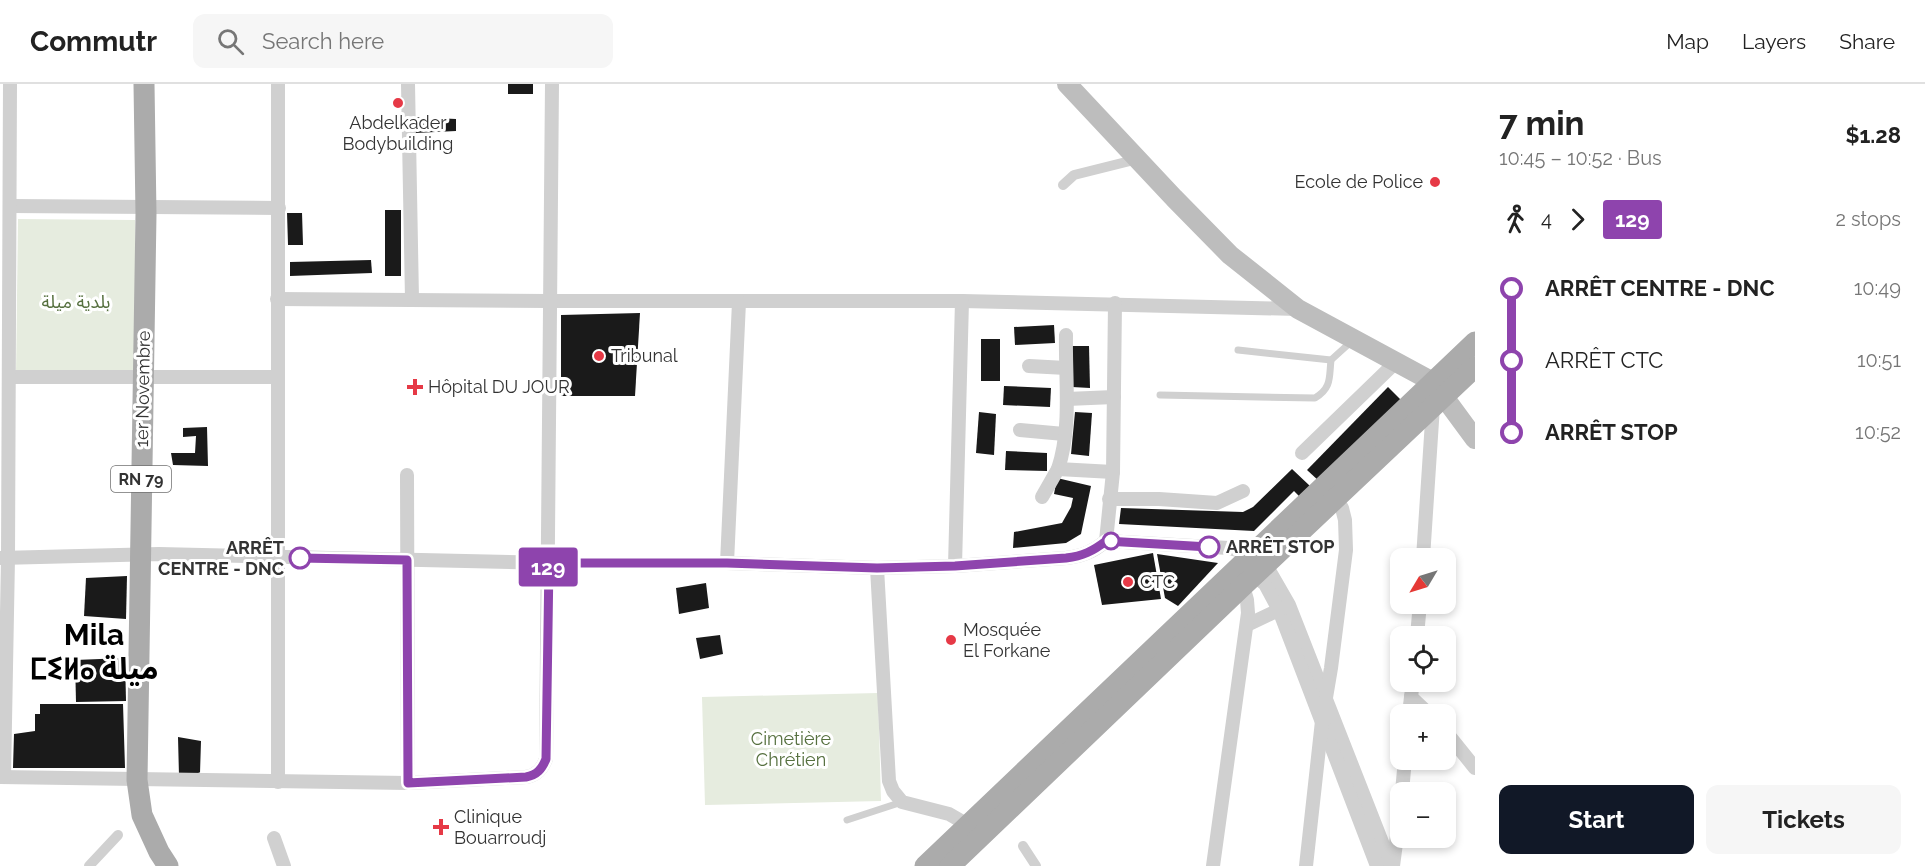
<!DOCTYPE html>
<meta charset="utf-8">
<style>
:root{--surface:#fff;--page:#f6f6f6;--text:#222;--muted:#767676;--line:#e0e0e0;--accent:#111827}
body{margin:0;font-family:Raleway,"Noto Sans Arabic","Noto Sans Tifinagh",sans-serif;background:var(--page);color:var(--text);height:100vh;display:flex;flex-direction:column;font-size:22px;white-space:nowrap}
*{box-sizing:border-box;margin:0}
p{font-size:20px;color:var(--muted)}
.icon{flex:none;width:33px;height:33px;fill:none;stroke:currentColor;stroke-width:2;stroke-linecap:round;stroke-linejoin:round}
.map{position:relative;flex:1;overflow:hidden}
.side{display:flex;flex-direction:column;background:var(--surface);width:450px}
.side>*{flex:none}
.badge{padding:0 12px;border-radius:4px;font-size:21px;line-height:39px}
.needle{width:39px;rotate:232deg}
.controls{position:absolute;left:1390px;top:464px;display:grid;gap:12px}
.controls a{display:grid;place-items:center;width:66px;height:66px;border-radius:12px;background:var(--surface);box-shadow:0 3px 9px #0003;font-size:30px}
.map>.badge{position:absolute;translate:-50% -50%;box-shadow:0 0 0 3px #fff}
.legs{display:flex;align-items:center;gap:9px;height:66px;padding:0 24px;font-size:20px}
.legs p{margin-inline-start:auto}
.head{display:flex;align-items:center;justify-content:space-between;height:102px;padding:0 24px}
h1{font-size:33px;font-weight:700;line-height:45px}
.button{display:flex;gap:12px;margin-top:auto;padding:12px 24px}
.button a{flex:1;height:69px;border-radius:12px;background:var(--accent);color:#fff;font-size:24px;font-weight:700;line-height:69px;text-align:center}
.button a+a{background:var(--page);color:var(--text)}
ul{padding:0 24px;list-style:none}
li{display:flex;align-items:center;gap:21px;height:72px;font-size:22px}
li i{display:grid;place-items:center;width:9px;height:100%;margin:0 8px;background:currentColor}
li i::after{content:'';width:15px;height:15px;margin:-8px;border:4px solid;border-radius:50%;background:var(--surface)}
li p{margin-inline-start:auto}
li:first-child i{background:linear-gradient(#0000 50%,currentColor 0)}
li:last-child i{background:linear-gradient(currentColor 50%,#0000 0)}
header{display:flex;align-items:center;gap:36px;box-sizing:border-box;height:84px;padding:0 30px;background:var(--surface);border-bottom:2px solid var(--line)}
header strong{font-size:28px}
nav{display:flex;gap:33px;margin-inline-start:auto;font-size:21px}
.search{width:420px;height:54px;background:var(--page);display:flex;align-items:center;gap:15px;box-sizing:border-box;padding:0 21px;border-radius:12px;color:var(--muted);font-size:22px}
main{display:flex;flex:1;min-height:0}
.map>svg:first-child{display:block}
.green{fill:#e6ecdf}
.building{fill:#1a1a1a}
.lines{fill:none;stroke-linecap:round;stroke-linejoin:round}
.service{stroke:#d0d0d0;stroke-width:7}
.pedestrian{stroke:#d0d0d0;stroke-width:10}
.minor{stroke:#d0d0d0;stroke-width:14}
.secondary{stroke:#bdbdbd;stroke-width:20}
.primary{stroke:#ababab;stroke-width:21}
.line-1-casing{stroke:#fff;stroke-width:14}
.line-1{stroke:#8e44ad;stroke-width:9}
.poi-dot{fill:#e63946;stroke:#fff;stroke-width:2}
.stop-1-dot{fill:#fff;stroke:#8e44ad;stroke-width:3}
.labels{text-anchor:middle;stroke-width:6;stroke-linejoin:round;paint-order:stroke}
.shield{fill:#fff;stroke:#707070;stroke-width:1.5}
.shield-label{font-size:16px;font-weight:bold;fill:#333}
.poi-label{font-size:18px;fill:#333;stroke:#fff;text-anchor:start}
.park-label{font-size:18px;fill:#56703f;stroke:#fff}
.street-label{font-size:18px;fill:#333;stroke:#fff}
.stop-label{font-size:18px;font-weight:bold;fill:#333;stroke:#fff;text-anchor:start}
.town-label{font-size:30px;font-weight:bold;fill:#000;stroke:#fff}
</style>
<header>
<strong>Commutr</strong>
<div class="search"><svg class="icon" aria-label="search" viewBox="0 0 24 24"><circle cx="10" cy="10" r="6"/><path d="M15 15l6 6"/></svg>Search here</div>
<nav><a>Map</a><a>Layers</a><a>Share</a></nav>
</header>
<main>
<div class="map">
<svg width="1475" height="782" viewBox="0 0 1475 782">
<rect width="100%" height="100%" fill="#fff"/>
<g class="green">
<path d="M18,135l117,1 1,157 -120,-1z"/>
<path d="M878,609l3,108 -176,4 -3,-108z"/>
</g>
<g class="building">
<rect x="508" y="0" width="25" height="10"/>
<path d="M414,33l42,2v12l-41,2z"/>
<rect x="385" y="126" width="16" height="66"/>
<path d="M287,129h15l1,32h-15z"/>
<path d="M371,176l1,13 -82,3v-14z"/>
<path d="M640,229l-5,83h-74v-81z"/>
<path d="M1054,241l1,18 -40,2 -1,-18z"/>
<rect x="981" y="255" width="19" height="42"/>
<path d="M1072,262h17l1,42 -18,-1z"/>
<path d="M1004,302l47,2 -1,19 -47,-2z"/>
<path d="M1388,303l13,13 -81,82 -13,-12z"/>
<path d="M979,328l17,2 -2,41 -18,-2z"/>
<path d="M1075,328l17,1 -3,43 -18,-2z"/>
<path d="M207,343l1,39 -35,-1 -2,-12h24l1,-17 -13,1v-9z"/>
<path d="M1006,367l41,2v18l-42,-1z"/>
<path d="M1292,385l18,17 -10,11 -6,-6 -40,40 -135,-7 2,-16 122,4 10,-5z"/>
<path d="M1057,394l34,8 -10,48 -15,9 -53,5 1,-16 48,-9 9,-16 2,-9 -19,-4z"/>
<path d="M1153,469l8,46 -59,6 -8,-40z"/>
<path d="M1157,470l61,9 -40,43 -13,-8z"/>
<path d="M127,492l-1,43 -42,-3 2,-38z"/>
<path d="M706,499l3,25 -30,6 -3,-26z"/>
<path d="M720,551l3,19 -23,5 -4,-21z"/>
<path d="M125,574l1,43 -50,1 -1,-42z"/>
<path d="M40,620h83l2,64h-112l1,-34 21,-3v-17h5z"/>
<path d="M178,653l23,4 -1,32 -1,-1 -1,4h-19z"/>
</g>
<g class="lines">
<g class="service">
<path d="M1238,266l93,10"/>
<path d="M1160,311l155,3c17,-10 14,-21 16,-38l21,-19"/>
<path d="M847,736l55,-18"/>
</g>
<g class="pedestrian">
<path d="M1063,101l11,-10 64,-16"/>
<path d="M1023,762l13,20"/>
<path d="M89,782l29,-31"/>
</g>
<g class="minor">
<path d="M408,0l4,215"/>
<path d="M10,122l269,2"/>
<path d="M277,215l272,2h413l336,8"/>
<path d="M1029,282l37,2"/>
<path d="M9,293h269"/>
<path d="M1067,315l47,-2"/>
<path d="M1020,346l44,4"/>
<path d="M1302,369l94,-91"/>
<path d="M1058,385c14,-42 7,-90 8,-134"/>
<path d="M407,391l1,308"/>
<path d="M1042,413l16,-28 55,3"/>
<path d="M1109,415h50l58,4 26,-12"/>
<path d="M1106,457l7,-69 2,-169"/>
<path d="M0,474l159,-4 389,9h179l150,5 78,-2 111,-8c17,-2 28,-7 40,-17l123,7 24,6 13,11 23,40 93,237 7,24"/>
<path d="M1423,474l10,-152"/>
<path d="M727,479l12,-261"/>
<path d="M955,482l7,-265"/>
<path d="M877,484l12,213 4,10 9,11 47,12 19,11"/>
<path d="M1248,486l17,14 14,26 98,256"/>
<path d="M1247,541l40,-19"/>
<path d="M1417,552l3,-33"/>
<path d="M1413,597l-2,16 18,17"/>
<path d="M1409,630l2,-17"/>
<path d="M1446,648l29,36"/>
<path d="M0,693l408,6 118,-6c11,-2 16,-8 20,-18l6,-675"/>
<path d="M4,693l4,-219 2,-474"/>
<path d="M278,698v-698"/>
<path d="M1402,708l3,-33"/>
<path d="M274,754l10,28"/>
<path d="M1213,782l35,-253 -1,-13 -4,-14"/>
<path d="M1306,782l16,-145 9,-53 15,-118 -1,-30 -3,-12 -6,-10"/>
<path d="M1393,782l8,-61"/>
</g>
<path class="secondary" d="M1067,0l107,114 56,57 68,54 135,73 42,57"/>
<g class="primary">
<path d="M144,0l2,130 -9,566 5,35 17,37 9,14"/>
<path d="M925,782l550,-524"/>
<path d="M950,782l293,-280 232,-219"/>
</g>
</g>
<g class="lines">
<g class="line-1-casing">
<path id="line-1" d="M300,474l107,2 1,223 118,-6c11,-2 16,-8 20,-18l3,-196h178l150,5 78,-2 111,-8c17,-2 27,-7 40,-17l103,6"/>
</g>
<use href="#line-1" class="line-1"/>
</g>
<g class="poi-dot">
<circle cx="398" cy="19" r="6"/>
<circle cx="1435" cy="98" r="6"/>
<circle cx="599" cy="272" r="6"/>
<path d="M412 294h6v6h6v6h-6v6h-6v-6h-6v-6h6z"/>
<circle cx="1128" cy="498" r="6"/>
<circle cx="951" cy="556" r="6"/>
<path d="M438 734h6v6h6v6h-6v6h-6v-6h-6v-6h6z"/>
</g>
<g class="stop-1-dot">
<circle cx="1111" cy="457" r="8"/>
<circle cx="1209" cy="463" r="10"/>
<circle cx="300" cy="474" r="10"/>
</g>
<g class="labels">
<rect class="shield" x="111" y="382" width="60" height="26" rx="4.5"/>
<g class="shield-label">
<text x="141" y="401">RN 79</text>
</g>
<g class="poi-label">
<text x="398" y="45" text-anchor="middle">Abdelkader<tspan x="398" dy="21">Bodybuilding</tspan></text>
<text x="1423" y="104" text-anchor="end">Ecole de Police</text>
<text x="611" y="278">Tribunal</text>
<text x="428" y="309">Hôpital DU JOUR</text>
<text x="1140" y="504">CTC</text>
<text x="963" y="552">Mosquée<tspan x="963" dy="21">El Forkane</tspan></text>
<text x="454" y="739">Clinique<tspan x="454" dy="21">Bouarroudj</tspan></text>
</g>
<g class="park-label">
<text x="76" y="224">بلدية ميلة</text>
<text x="791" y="661">Cimetière<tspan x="791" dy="21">Chrétien</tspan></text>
</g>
<g class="street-label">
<text transform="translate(143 305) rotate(-89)" y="6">1er Novembre</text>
</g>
<g class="stop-label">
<text x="1226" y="469">ARRÊT STOP</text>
<text x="284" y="470" text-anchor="end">ARRÊT<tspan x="284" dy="21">CENTRE - DNC</tspan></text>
</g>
<g class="town-label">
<text x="94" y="561">Mila<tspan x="94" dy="34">ⵎⵉⵍⴰ ميلة</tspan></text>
</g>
</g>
</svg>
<div class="controls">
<a><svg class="needle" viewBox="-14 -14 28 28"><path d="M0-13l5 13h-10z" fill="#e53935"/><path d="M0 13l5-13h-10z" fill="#767676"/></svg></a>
<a><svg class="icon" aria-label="locate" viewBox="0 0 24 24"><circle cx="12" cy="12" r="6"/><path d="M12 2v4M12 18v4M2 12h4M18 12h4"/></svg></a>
<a>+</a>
<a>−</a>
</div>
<b class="badge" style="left:548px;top:483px;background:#8e44ad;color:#fff">129</b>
</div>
<section class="side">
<div class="head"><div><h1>7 min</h1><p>10:45 – 10:52 · Bus</p></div><b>$1.28</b></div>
<div class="legs"><svg class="icon" aria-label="walk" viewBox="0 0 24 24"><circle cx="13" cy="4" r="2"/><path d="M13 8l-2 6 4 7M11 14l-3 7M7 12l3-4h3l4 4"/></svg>4<svg class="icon" aria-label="forward" viewBox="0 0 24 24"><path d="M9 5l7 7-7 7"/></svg><b class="badge" style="background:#8e44ad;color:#fff">129</b><p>2 stops</p></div>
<ul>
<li><i style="color:#8e44ad"></i><b>ARRÊT CENTRE - DNC</b><p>10:49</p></li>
<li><i style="color:#8e44ad"></i><span>ARRÊT CTC</span><p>10:51</p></li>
<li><i style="color:#8e44ad"></i><b>ARRÊT STOP</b><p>10:52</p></li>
</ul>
<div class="button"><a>Start</a><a>Tickets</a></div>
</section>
</main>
